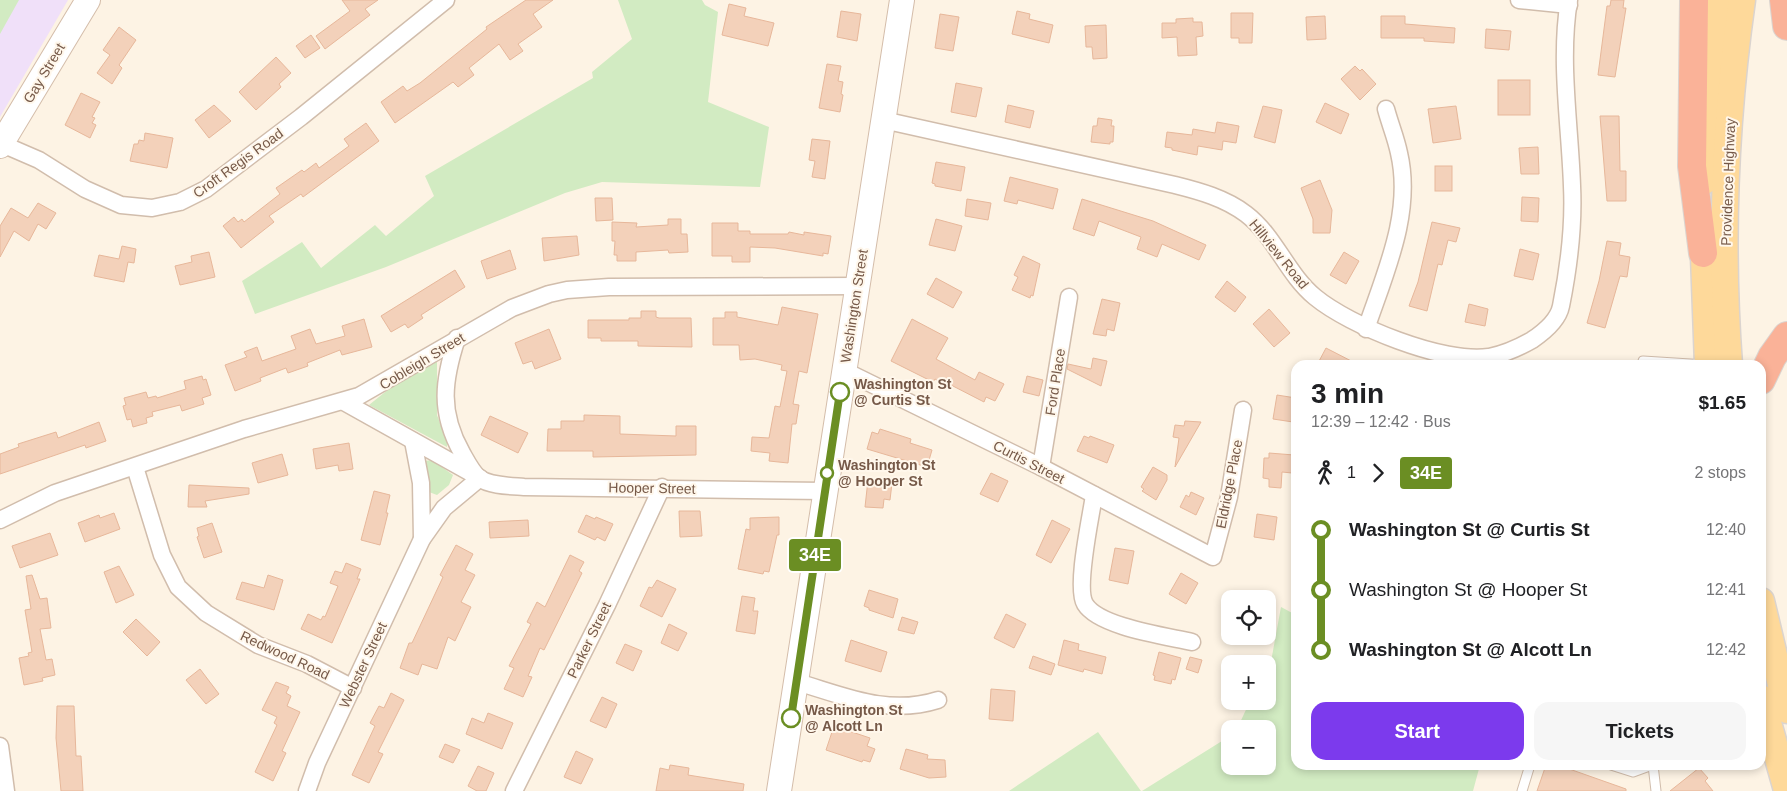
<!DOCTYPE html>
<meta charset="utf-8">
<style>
:root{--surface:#fff;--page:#f6f6f6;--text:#202124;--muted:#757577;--accent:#7c3aed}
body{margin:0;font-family:Helvetica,sans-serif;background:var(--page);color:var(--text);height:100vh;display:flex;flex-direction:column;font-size:19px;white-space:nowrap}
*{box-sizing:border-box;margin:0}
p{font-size:16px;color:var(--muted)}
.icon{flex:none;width:28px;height:28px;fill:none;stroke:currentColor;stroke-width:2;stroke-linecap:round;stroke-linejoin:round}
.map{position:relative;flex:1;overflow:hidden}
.drawer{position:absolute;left:1291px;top:360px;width:475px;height:410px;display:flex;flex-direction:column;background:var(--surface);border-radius:15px;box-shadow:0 2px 8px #0003}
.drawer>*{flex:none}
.badge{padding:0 10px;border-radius:4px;font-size:18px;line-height:32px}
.tools{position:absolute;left:1221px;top:590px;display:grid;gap:10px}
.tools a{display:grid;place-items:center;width:55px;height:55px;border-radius:10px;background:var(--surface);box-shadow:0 2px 8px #0003;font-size:25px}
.map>.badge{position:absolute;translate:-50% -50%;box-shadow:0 0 0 2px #fff}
.legs{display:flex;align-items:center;gap:8px;height:55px;padding:0 20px;font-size:16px}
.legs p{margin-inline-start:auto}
.overview{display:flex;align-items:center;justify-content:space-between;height:85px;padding:0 20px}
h1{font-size:28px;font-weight:700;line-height:38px}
.button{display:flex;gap:10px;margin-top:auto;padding:10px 20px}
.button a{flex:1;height:58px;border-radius:15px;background:var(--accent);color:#fff;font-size:20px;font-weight:700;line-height:58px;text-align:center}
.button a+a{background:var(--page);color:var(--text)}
ul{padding:0 20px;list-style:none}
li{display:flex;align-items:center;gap:18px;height:60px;font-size:19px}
li i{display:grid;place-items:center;width:8px;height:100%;margin:0 6px;background:currentColor}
li i::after{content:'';width:12px;height:12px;margin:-6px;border:4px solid;border-radius:50%;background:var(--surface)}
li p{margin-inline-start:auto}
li:first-child i{background:linear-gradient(#0000 50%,currentColor 0)}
li:last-child i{background:linear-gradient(currentColor 50%,#0000 0)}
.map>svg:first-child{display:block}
.education{fill:#f0e0f9}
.green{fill:#d2ebc2}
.building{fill:#f3d1ba;stroke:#e7b79a}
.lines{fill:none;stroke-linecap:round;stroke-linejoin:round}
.lane-casing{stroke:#d1bdac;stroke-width:11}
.street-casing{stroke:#d1bdac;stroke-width:19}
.secondary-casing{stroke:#d4bdaa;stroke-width:26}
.primary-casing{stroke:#dbd4cf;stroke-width:29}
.highway-casing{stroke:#dbd4cf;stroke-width:30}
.lane{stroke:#fff;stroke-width:9}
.street{stroke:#fff;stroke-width:16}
.secondary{stroke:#fff;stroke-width:24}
.primary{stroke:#fed99a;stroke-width:26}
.highway{stroke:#fab298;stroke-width:28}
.line-1-casing{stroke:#fff;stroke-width:11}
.line-1{stroke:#6b8e23;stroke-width:8}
.stop-1-dot{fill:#fff;stroke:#6b8e23;stroke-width:2.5}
.labels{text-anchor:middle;stroke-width:4;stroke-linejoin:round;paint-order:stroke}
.street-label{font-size:14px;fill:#765948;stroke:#fff7eb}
.stop-label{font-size:14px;font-weight:bold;fill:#765948;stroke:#fff7eb;text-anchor:start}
</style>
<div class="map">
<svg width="1787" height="791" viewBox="0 0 1787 791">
<rect width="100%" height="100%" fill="#fdf3e4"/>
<path class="education" d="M0,0h68l-68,117z"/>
<g class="green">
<path d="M0,0h19l-19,34z"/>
<path d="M618,0h84l3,5 13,7 -10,90 61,25 -9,60 -158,-5 -37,11 -179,74 -131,47 -13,-33 60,-39 19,26 54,-43 11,11 48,-40 -9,-20 168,-98 -1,-6 40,-33z"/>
<path d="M437,359v56l10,27v5l-78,-42 36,-29z"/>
<path d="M432,460l21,15 -4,10 -12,10 -8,-3 -4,-27v-4z"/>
<path d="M1281,607l15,8v150h184l-7,26h-331l88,-55v30h38v-37h-31l13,-28h18v-23z"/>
<path d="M1098,732l43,59h-132z"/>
</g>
<g class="building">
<path d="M342,0h36l-13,9 5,6 -45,34 -9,-13 34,-25z"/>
<path d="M526,0h27l-20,14 9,13 -24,17 5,7 -13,9 -11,-16 -30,24 5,7 -16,12 -5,-5 -58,41 -14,-21 22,-16 4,5 13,-8 67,-54 -1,-2z"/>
<path d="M1611,0h13l-1,8h3l-11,69 -17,-2 9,-69h3z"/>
<path d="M729,4l17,4 -2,8 30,7 -6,23 -46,-11z"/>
<path d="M841,11l20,3 -4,27 -20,-4z"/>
<path d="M1017,11l13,3 -1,5 24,6 -4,18 -37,-9z"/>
<path d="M1231,13h22l-1,30h-13v-5h-8z"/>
<path d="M940,14l19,3 -6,34 -18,-3z"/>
<path d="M1325,16l1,23 -19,1 -1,-23z"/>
<path d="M1381,16h24v8l50,4 -1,15 -30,-2v-3h-43z"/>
<path d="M1193,18v4h9l1,14 -7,1 1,18 -19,1 -1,-19 -15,1v-15h14v-4z"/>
<path d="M1106,25l1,33 -14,1 -1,-12h-6l-1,-21z"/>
<path d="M119,27l17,13 -17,25 3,3 -10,16 -15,-11 13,-18 -7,-5z"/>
<path d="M1486,29l25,2 -2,19 -24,-2z"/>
<path d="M311,35l9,13 -15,10 -9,-12z"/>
<path d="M276,57l15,16 -12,11 2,3 -25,23 -17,-18z"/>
<path d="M827,64l14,2 -3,15 5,1 -2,12 2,1 -3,17 -21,-4z"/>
<path d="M1355,66l5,5 2,-2 14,15 -16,16 -19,-21z"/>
<rect x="1498" y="80" width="32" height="35"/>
<path d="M956,83l26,5 -6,29 -25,-5z"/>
<path d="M81,93l19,9 -8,15 3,1 -3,5 4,2 -6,13 -25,-13z"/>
<path d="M1325,103l24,11 -8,20 -25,-12z"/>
<path d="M214,105l17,16 -22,17 -14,-18z"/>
<path d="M1008,105l26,6 -4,17 -25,-6z"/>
<path d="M1263,106l19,4 -7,33 -21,-6z"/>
<path d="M1456,106l5,33 -28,4 -5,-34z"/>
<path d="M1600,116h19l1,55h6v30h-19z"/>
<path d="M1098,118l14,2 -1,6h3l-1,16h-3v2l-19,-2 2,-16h4z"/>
<path d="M1217,122l22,4 -3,17 -13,-2 -1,9 -24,-4 -1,9 -25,-5v-2l-7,-1 2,-15 25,3 1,-6 22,4z"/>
<path d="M366,123l13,18 -76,56 -2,-3 -32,22 5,6 -33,26 -18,-22 11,-9 4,5 4,-3 2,3 36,-28 -4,-6 26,-18 2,2 12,-9 3,5 30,-22 -5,-7z"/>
<path d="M145,133l28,5 -6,30 -37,-7 4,-17h4l1,-4 5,1z"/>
<path d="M812,139l18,2 -5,38 -13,-2 3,-16 -6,-1z"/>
<path d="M1538,147l1,27h-18l-2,-26z"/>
<path d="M936,162l29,5 -4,24 -26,-5v-2l-3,-1z"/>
<rect x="1435" y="166" width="17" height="25"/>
<path d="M1010,177l48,12 -5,20 -35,-9 -1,4 -13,-3z"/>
<path d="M1320,180l12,30 -2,23h-17v-14l-12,-31z"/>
<path d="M1522,197l17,1 -1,24 -17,-1z"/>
<path d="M595,198h17l1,22 -17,1z"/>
<path d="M967,199l24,4 -3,17 -23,-4z"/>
<path d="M1082,199l71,22 53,24 -7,15 -37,-16 -5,13 -20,-8 4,-12 -42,-16 -5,15 -21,-7z"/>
<path d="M38,203l18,10 -10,16 -8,-5 -9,17 -15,-10 -14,26v-31l11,-18 17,10z"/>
<path d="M668,219h13v15h6l1,18 -19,1 -1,-3 -32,2v9h-19v-6h-3l1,-14h-3v-19l25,1 -1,4 32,-2z"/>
<path d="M936,219l26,7 -7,25 -26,-6z"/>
<path d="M1432,222l28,6 -4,14 -8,-2 -6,25 -4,-1 -11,47 -18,-5 9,-24z"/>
<path d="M712,223h26v8h12v3h38l1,-2 15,3v-3l27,4 -3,18 -5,-1v3l-48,-8 -25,-1v15h-18v-6h-20z"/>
<path d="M577,236l2,19 -35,6 -2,-23z"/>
<path d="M1607,241l14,2 -2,12 11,2 -3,20 -7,-1 -15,52 -18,-5 12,-42z"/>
<path d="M122,246l14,3 -2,14 -6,-1 -4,20 -30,-6 5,-21 20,4z"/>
<path d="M1520,249l19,5 -6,26 -19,-4z"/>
<path d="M510,250l6,19 -29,10 -6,-18z"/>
<path d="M209,252l6,25 -35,8 -5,-19 17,-4 -1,-6z"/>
<path d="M1344,252l15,9 -13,23 -16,-9z"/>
<path d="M1023,256l17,8 -7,32 -2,-1 -1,3 -18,-8 6,-13 -4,-2z"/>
<path d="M455,270l10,17 -44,28 2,3 -15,10 -3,-4 -14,8 -10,-16z"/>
<path d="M936,278l26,14 -9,16 -26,-14z"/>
<path d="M1227,281l19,16 -11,15 -20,-15z"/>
<path d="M1102,299l18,4 -6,28 -7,-2 -1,7 -13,-2z"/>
<path d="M1469,304l19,5 -3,17 -20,-4z"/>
<path d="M782,307l36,7 -11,59 -8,-2 -6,33 6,1 -3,19h-4l-4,39 -19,-2 1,-8 -19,-2 1,-14 17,1 6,-32 5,1 7,-36 -6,-1 1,-5 -27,-6 -15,1 -1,-15h-26v-27h12v-6h12v5l41,8z"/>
<path d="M1269,309l21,24 -16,14 -21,-23z"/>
<path d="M641,311h15v6l3,1h32l1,29 -54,-1v-5h-37v-3h-13v-18h41v-2h12z"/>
<path d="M364,319l8,28 -30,8 -2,-5 -33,13 1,3 -20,7 -2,-5 -26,10 1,3 -26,10 -10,-26 22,-8 -3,-5 13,-5 5,14 34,-12 -5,-13 19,-7 6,15 29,-8 -3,-10z"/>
<path d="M912,319l36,19 -12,21 39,21 4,-8 25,12 -9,17 -9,-4 -2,5 -33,-17 -1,2 -15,-8 -2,3 -42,-21z"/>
<path d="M549,329l12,30 -26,10 -3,-8 -9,3 -8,-21z"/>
<path d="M1326,348l33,17h-42z"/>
<path d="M1093,358l14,3 -6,25 -34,-17 1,-5 23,5z"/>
<path d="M202,376l1,4 3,-1 5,16 -9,3 2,6 -22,7 -2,-6 -28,7 1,4 -7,2 1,5 -14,4 -2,-8 -4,1 -4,-14 3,-1 -2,-7 22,-6 2,6 8,-2 1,2 29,-9 -2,-8z"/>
<path d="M1027,376l16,4 -4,16 -16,-4z"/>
<path d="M1277,395l19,3 -3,24 -20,-3z"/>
<path d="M584,415l36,1v18l56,2v-10h20v29l-103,2v-6h-46l1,-22h13v-8h23z"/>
<path d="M490,416l38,17 -10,20 -37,-18z"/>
<path d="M1185,421l16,1 -26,45 4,-29 -6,-1 2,-12 9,1z"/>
<path d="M99,422l7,19 -20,7 -1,-3 -85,29v-20l19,-7 -1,-3 38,-12 2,6z"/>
<path d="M880,429l31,10 -1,4 22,7 -5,17 -60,-18 5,-17 6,2z"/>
<path d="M1084,436l5,2 1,-2 24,9 -7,18 -30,-12z"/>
<path d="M349,443l4,26 -14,2 -1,-6 -22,4 -3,-20z"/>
<path d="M1269,453l25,2 -2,18 -10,-1 -1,16 -12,-1v-8l-6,-1 1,-20h5z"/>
<path d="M282,454l6,21 -30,8 -6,-20z"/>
<path d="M1153,467l14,8v5l-11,20 -14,-9 2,-2 -3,-2z"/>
<path d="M991,473l17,8 -10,21 -18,-8z"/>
<path d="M868,480l24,3 -2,17 -6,-1 -1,9 -18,-1z"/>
<path d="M189,485l60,3v6l-44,7 2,6h-19z"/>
<path d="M374,491l16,4 -4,18h2l-8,32 -19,-5z"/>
<path d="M1191,492l13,6 -8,17 -16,-8 6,-12 3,2z"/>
<path d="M679,511h21l2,25 -22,1z"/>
<path d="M114,513l6,16 -35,13 -7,-19 21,-8 1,3z"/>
<path d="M1257,514l20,3 -3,23 -20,-3z"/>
<path d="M586,515l9,4 1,-2 17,7 -8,17 -8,-4 -2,3 -17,-8z"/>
<path d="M779,517v18h-2l-8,37 -5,-1 -1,3 -25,-5 8,-40 4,1v-12z"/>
<path d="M528,520l1,16 -39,2 -1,-16z"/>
<path d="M1052,520l18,9 -19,34 -15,-8z"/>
<path d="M212,523l10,29 -18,6 -7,-21 2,-1 -2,-8z"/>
<path d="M50,533l8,22 -38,13 -8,-22z"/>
<path d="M456,545l17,9 -8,16 10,5 -14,27 10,5 -16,34 -7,-4 -11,32 -15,-5 -4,11 -18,-7 9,-25h3l31,-66 -3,-2z"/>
<path d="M1115,548l19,3 -6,33 -19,-4z"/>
<path d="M570,555l14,7 -5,9 3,2 -38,77 -4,-2 -12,28 4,1 -9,20 -19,-8 10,-21 -5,-2 22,-42 -4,-2 10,-20 8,5z"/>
<path d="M346,563l15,6 -4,10h3l-28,64 -31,-14 7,-15 13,6 2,-4 2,1 13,-31 -8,-3 5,-12 7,2z"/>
<path d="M119,566l15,29 -18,8 -12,-31z"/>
<path d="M1181,573l17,10 -12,21 -17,-10z"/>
<path d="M32,575l8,24 7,-1 4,30 -11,1 6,31 6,-1 3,16 -13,3 1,3 -19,4 -5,-27 10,-2 -1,-3 4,-1 -7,-42 6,-1 -5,-33z"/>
<path d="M268,575l15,5 -9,30 -38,-11 6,-17 22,6z"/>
<path d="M657,580l19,9 -14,28 -22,-11 9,-19 3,1z"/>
<path d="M869,590l29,9 -5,19 -24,-8v-2l-5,-2z"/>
<path d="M742,596l13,2 -2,13h5l-3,23 -19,-3z"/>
<path d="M1006,614l20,10 -12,24 -20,-10z"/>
<path d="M902,617l16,5 -4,12 -16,-4z"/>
<path d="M136,619l24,23 -13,14 -24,-24z"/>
<path d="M669,624l18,9 -9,18 -17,-8z"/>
<path d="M851,640l36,12 -6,20 -36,-11z"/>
<path d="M1064,640l15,4 -1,6 28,7 -4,17 -18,-5 -1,3 -25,-7z"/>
<path d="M625,644l17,7 -9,20 -17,-8z"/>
<path d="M1159,652l22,6 -6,22 -3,-1 -1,5 -17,-4 1,-4 -2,-1z"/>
<path d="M1033,656l22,8 -4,11 -22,-7z"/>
<path d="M1190,657l12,3 -4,13 -12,-4z"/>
<path d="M200,669l19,25 -13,10 -20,-24z"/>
<path d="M276,682l13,5 -3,6 5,3 -4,10 13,6 -18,39 4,2 -13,28 -18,-9 22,-47 -3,-2 3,-6 -15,-7z"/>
<path d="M991,689l24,2 -2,30 -24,-2z"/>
<path d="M391,693l13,7 -26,52 5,2 -14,29 -17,-8 23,-49 -5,-3 9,-17 5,2z"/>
<path d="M602,697l15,7 -11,24 -16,-7z"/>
<path d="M57,706h17l2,50h5l2,35h-22l-5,-53z"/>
<path d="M488,713l25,10 -11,26 -36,-15 6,-16 12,5z"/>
<path d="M834,726l36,12 -3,8 8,3 -5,13 -7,-2 -1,2 -36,-12z"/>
<path d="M445,744l15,6 -7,13 -14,-6z"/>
<path d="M906,749l22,6 -1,4 18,1 1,17 -17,1 -29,-9z"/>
<path d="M576,751l17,8 -12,25 -17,-7z"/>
<path d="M670,765l19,3 -1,7 56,9 -1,7h-87l4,-23 9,2z"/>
<path d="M1546,765h12l68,24v2h-89z"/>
<path d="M478,766l16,7 -8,18h-9l-9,-5z"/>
<path d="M1699,768l9,10 -3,3 8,10h-43z"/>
</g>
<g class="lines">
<g class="lane-casing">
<g id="lane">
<path d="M1642,365l1,-4 63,4"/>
<path d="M1611,765l22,7 19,-7"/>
<path d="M1653,765l3,26"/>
<path d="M1522,791l8,-26"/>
</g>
</g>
<g class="street-casing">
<g id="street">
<path d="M1519,0l50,5"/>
<path d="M883,120l292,65c24,6 50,13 71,29 29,22 41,60 69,83 35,29 129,67 174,60 15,-3 29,-9 43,-17 12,-8 26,-19 29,-34 8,-40 13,-80 11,-120 -2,-61 -13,-125 -3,-186"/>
<path d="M2,144l37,16 46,29 36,16 31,3 28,-6 26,-13 95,-72 145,-117"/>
<path d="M1366,329c19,-56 47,-116 33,-176 -3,-15 -9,-29 -13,-44"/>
<path d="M457,338c-14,43 -18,74 5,115 4,7 10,19 17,25 11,8 32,8 45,9l301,4"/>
<path d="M843,370l198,97 172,90 16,-60 14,-87"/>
<path d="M413,441l8,42 1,56"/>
<path d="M135,467l27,88 16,32 28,26 52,32 49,19 46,24"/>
<path d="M1041,467l28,-170"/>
<path d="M1094,495c-3,22 -19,92 -9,109 14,23 81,32 107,38"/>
<path d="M0,520l55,-27 189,-64 115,-33 153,-88 37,-14 18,-4 42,-3 248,-1"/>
<path d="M797,682c48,14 91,34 141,18"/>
<path d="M0,746l6,45"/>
<path d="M307,791l10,-28 105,-224 22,-31 36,-30 -136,-76"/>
<path d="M514,791l93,-186 55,-118"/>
</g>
</g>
<g class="secondary-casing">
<g id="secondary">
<path d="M0,146l88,-146"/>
<path d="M779,791l123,-791"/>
</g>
</g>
<g class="primary-casing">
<g id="primary">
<path d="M1704,181l5,-81 11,-100"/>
<path d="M1703,230l5,135"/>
<path d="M1729,365c-9,-121 -4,-245 13,-365"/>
<path d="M1761,601l26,109"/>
<path d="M1761,698l26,92"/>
</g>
</g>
<g class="highway-casing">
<g id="highway">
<path d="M1694,0l-2,166 11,87"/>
<path d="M1784,0l3,26"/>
<path d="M1761,380l11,-23 15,-21"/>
</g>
</g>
<use href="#lane" class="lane"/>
<use href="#street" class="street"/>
<use href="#secondary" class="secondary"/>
<use href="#primary" class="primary"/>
<use href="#highway" class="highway"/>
</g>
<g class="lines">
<g class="line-1-casing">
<path id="line-1" d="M791,718l49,-326"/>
</g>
<use href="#line-1" class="line-1"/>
</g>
<g class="stop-1-dot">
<circle cx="840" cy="392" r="9"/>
<circle cx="827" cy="473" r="6"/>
<circle cx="791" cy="718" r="9"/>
</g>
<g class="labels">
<g class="street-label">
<text transform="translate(44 73) rotate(-59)" y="5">Gay Street</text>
<text transform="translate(238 163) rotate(-36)" y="5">Croft Regis Road</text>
<text transform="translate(1728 182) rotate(-88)" y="5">Providence Highway</text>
<text transform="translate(1279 254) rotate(51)" y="5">Hillview Road</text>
<text transform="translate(854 306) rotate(-81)" y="5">Washington Street</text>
<text transform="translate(422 361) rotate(-31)" y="5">Cobleigh Street</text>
<text transform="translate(1055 382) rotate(-81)" y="5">Ford Place</text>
<text transform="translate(1029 462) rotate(27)" y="5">Curtis Street</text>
<text transform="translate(1229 484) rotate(-79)" y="5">Eldridge Place</text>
<text transform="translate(652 488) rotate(1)" y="5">Hooper Street</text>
<text transform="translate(589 640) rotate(-64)" y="5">Parker Street</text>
<text transform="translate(285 655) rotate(25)" y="5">Redwood Road</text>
<text transform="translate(363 665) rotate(-65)" y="5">Webster Street</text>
</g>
<g class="stop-label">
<text x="854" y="389">Washington St<tspan x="854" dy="16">@ Curtis St</tspan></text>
<text x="838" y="470">Washington St<tspan x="838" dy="16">@ Hooper St</tspan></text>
<text x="805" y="715">Washington St<tspan x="805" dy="16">@ Alcott Ln</tspan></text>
</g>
</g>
</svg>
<div class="tools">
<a><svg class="icon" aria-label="locate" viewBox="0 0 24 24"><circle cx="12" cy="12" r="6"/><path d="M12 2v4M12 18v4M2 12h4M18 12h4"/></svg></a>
<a>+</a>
<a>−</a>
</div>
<b class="badge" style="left:815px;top:555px;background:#6b8e23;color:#fff">34E</b>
<section class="drawer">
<div class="overview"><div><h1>3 min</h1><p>12:39 – 12:42 · Bus</p></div><b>$1.65</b></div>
<div class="legs"><svg class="icon" aria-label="walk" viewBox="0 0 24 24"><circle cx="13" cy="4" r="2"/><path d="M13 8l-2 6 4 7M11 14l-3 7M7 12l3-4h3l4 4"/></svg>1<svg class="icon" aria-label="forward" viewBox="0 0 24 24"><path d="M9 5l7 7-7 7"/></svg><b class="badge" style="background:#6b8e23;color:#fff">34E</b><p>2 stops</p></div>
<ul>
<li><i style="color:#6b8e23"></i><b>Washington St @ Curtis St</b><p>12:40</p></li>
<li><i style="color:#6b8e23"></i><span>Washington St @ Hooper St</span><p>12:41</p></li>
<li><i style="color:#6b8e23"></i><b>Washington St @ Alcott Ln</b><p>12:42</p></li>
</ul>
<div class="button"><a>Start</a><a>Tickets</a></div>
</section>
</div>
